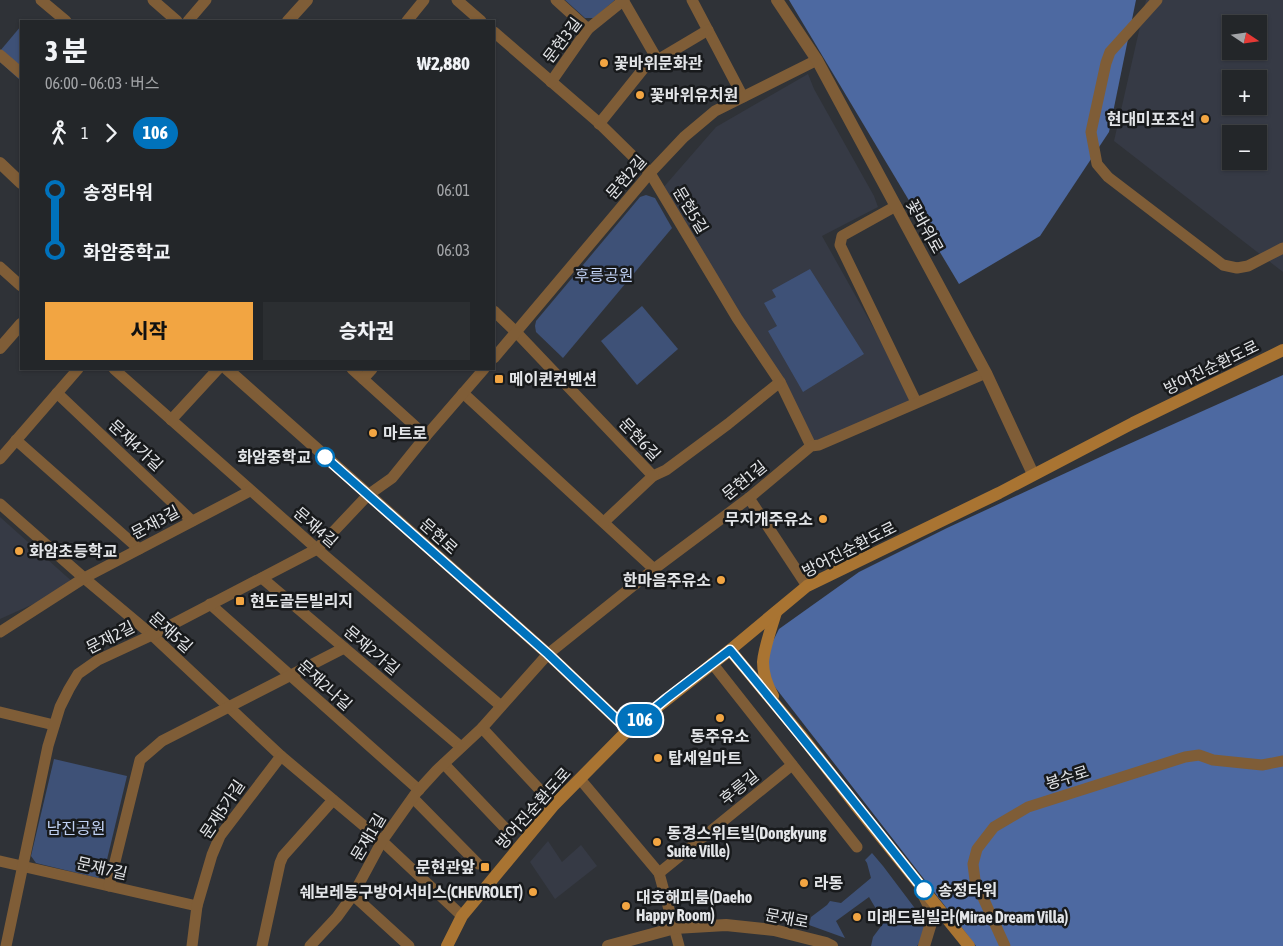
<!DOCTYPE html>
<html lang="ko">
<meta charset="utf-8">
<style>
:root{--surface:#232629;--page:#2b2e31;--text:#f1f3f6;--muted:#a3a5a8;--line:#404346;--accent:#f2a542}
body{margin:0;font-family:"Asap Condensed","Noto Sans KR",sans-serif;background:var(--page);color:var(--text);height:100vh;display:flex;flex-direction:column;font-size:19px;white-space:nowrap}
*{box-sizing:border-box;margin:0}
p{font-size:16px;color:var(--muted)}
.icon{flex:none;width:28px;height:28px;fill:none;stroke:currentColor;stroke-width:2;stroke-linecap:round;stroke-linejoin:round}
.map{position:relative;flex:1;overflow:hidden}
.side{position:absolute;left:20px;top:20px;width:475px;height:350px;display:flex;flex-direction:column;background:var(--surface);border-radius:0px;box-shadow:0 1px 4px #0004,0 0 0 1px var(--line)}
.side>*{flex:none}
.badge{padding:0 10px;border-radius:16px;font-size:18px;line-height:32px}
.needle{width:32px;rotate:103deg}
.controls{position:absolute;left:1222px;top:15px;display:grid;gap:10px}
.controls a{display:grid;place-items:center;width:45px;height:45px;border-radius:0px;background:var(--surface);box-shadow:0 1px 4px #0004,0 0 0 1px var(--line);font-size:25px}
.map>.badge{position:absolute;translate:-50% -50%;box-shadow:0 0 0 2px #fff}
.legs{display:flex;align-items:center;gap:8px;height:55px;padding:0 25px;font-size:16px}
.legs p{margin-inline-start:auto}
.summary{display:flex;align-items:center;justify-content:space-between;height:85px;padding:0 25px}
h1{font-size:28px;font-weight:800;line-height:38px}
.action{display:flex;gap:10px;margin-top:auto;padding:10px 25px}
.action a{flex:1;height:58px;border-radius:0px;background:var(--accent);color:#111;font-size:20px;font-weight:800;line-height:58px;text-align:center}
.action a+a{background:var(--page);color:var(--text)}
ul{padding:0 25px;list-style:none}
li{display:flex;align-items:center;gap:18px;height:60px;font-size:19px}
li i{display:grid;place-items:center;width:8px;height:100%;margin:0 6px;background:currentColor}
li i::after{content:'';width:12px;height:12px;margin:-6px;border:4px solid;border-radius:50%;background:var(--surface)}
li p{margin-inline-start:auto}
li:first-child i{background:linear-gradient(#0000 50%,currentColor 0)}
li:last-child i{background:linear-gradient(currentColor 50%,#0000 0)}
.map>svg:first-child{display:block}
.built{fill:#363a45;fill-rule:evenodd}
.green{fill:#3e5177}
.forest{fill:#4d69a1}
.lines{fill:none;stroke-linecap:round;stroke-linejoin:round}
.minor{stroke:#7f5d37;stroke-width:11}
.tertiary{stroke:#7f5d37;stroke-width:12}
.secondary{stroke:#a97432;stroke-width:12}
.line-1-casing{stroke:#fff;stroke-width:11}
.line-1{stroke:#0072bc;stroke-width:8}
.poi-dot{fill:#f2a542;stroke:#181a1c;stroke-width:2}
.stop-1-dot{fill:#fff;stroke:#0072bc;stroke-width:2.5}
.labels{text-anchor:middle;stroke-width:5;stroke-linejoin:round;paint-order:stroke}
.street-label{font-size:16px;fill:#e3e5e8;stroke:#181a1c}
.poi-label{font-size:16px;font-weight:bold;fill:#e3e5e8;stroke:#181a1c;text-anchor:start}
.park-label{font-size:16px;fill:#c0d1f3;stroke:#181a1c}
.stop-label{font-size:16px;font-weight:bold;fill:#e3e5e8;stroke:#181a1c;text-anchor:end}
</style>
<div class="map">
<svg width="1283" height="946" viewBox="0 0 1283 946">
<rect width="100%" height="100%" fill="#2f3237"/>
<g class="built">
<path d="M1146,0h137v272l-169,-131zM1231,24h28v27h-28zM1231,79h28v27h-28zM1231,134h28v27h-28z"/>
<path d="M808,74l6,15 60,107 4,11 -56,29 92,164 -98,47 -154,-258 54,-62z"/>
<path d="M0,517l76,68 -76,34z"/>
<path d="M548,841l14,21 19,-17 16,21 -42,33 -25,-37z"/>
</g>
<g class="green">
<path d="M565,0h50l-21,18h-9z"/>
<path d="M21,26v55l-21,-19v-11z"/>
<path d="M646,195l9,3 17,30 -109,130 -27,-26 -1,-6 1,-5 104,-124z"/>
<path d="M810,269l54,85 -61,38 -35,-61 9,-5 -13,-23 12,-6 -4,-7z"/>
<path d="M642,306l36,43 -41,36 -36,-44z"/>
<path d="M54,759l73,17 -23,96 -6,6 -62,-15 -5,-7z"/>
<path d="M872,853l11,13 43,57 -4,17 -5,6h-46l2,-9 15,-20 -4,-6 -5,3 -10,-17 -33,24 9,17 -36,-13 2,-8 16,-12 3,-4 11,2 30,-25 -4,-15 -2,-3z"/>
</g>
<g class="forest">
<path d="M789,0h347l-27,132 -69,104 -81,48z"/>
<path d="M1283,375v571h-307l-205,-264 -5,-27 13,-26 80,-57 88,-44 164,-76z"/>
</g>
<g class="lines">
<g class="minor">
<path d="M41,0l25,21"/>
<path d="M153,0l24,21"/>
<path d="M457,0l24,21"/>
<path d="M556,0l32,29"/>
<path d="M623,0l34,59"/>
<path d="M692,0l51,97"/>
<path d="M1157,0l-47,52 -4,11 -15,69 6,32 11,13 115,88 14,3 11,-2 35,-18"/>
<path d="M188,21l18,-21"/>
<path d="M407,21l17,-21"/>
<path d="M494,32l104,90 52,51 87,145 43,64 31,64"/>
<path d="M0,55l21,18"/>
<path d="M551,82l37,-53 36,-29"/>
<path d="M599,124l45,-56 64,-38"/>
<path d="M896,206l-54,30 -2,9 76,157"/>
<path d="M0,267l21,19"/>
<path d="M494,311l22,21 137,144 13,-6 62,-46 52,-42"/>
<path d="M494,358l156,-185 34,-36 31,-26 102,-51"/>
<path d="M114,369l203,180 184,157"/>
<path d="M352,369l74,67"/>
<path d="M363,379l9,-10"/>
<path d="M57,393l135,128"/>
<path d="M463,393l191,176"/>
<path d="M171,420l47,-51"/>
<path d="M16,440l123,109"/>
<path d="M0,459l78,-90"/>
<path d="M749,498l58,88"/>
<path d="M0,504l84,74 68,57 129,121 101,85 80,75"/>
<path d="M604,522l49,-46"/>
<path d="M262,578l199,169"/>
<path d="M210,604l209,186"/>
<path d="M0,632l84,-54 166,-87"/>
<path d="M712,663l145,184"/>
<path d="M0,712l54,13"/>
<path d="M482,728l72,77"/>
<path d="M444,764l61,64"/>
<path d="M580,779l79,94 20,73"/>
<path d="M413,798l65,66"/>
<path d="M0,861l197,45"/>
<path d="M659,873l133,-108"/>
<path d="M109,886l31,-126 22,-19 182,-93"/>
<path d="M353,895l56,51"/>
<path d="M6,946l42,-200 12,-39 9,-18 9,-15 20,-14 54,-25 165,-86 51,-54 24,-17 34,-42 58,-67"/>
<path d="M192,946l5,-40 15,-51 8,-19 61,-80"/>
<path d="M262,946l18,-83 3,-7 50,-56"/>
<path d="M310,946l27,-29 16,-22 29,-54 34,-48 21,-23 45,-42 66,-74 106,-85 95,-71 62,-52 8,-1 167,-72"/>
<path d="M1005,946l-30,-66 -2,-16 4,-15 17,-22 34,-20 157,-50 14,-2 14,5 49,5 21,-4"/>
</g>
<g class="tertiary">
<path d="M777,0l40,60 169,313 47,101"/>
<path d="M288,21l19,-21"/>
<path d="M0,163l21,20"/>
<path d="M0,348l21,-24"/>
<path d="M227,369l321,285 80,76"/>
<path d="M922,892l7,14 2,17 -7,23"/>
<path d="M608,946l67,-18 51,-3 48,5 52,13 6,3"/>
</g>
<g class="secondary">
<path d="M730,650l70,84 57,73 112,139"/>
<path d="M773,696c-5,-9 -10,-22 -10,-34 1,-14 9,-36 13,-50"/>
<path d="M447,946l15,-30 92,-111 74,-75 102,-80 77,-64 192,-93 134,-70 150,-73"/>
</g>
</g>
<g class="lines">
<g class="line-1-casing">
<path id="line-1" d="M325,457l223,197 80,76 39,-32 63,-48c66,79 130,159 194,240"/>
</g>
<use href="#line-1" class="line-1"/>
</g>
<g class="poi-dot">
<circle cx="604" cy="63" r="5"/>
<circle cx="640" cy="95" r="5"/>
<circle cx="1205" cy="119" r="5"/>
<rect x="494" y="374" width="10" height="10" rx="2.5"/>
<circle cx="373" cy="433" r="5"/>
<circle cx="823" cy="519" r="5"/>
<circle cx="19" cy="551" r="5"/>
<circle cx="721" cy="580" r="5"/>
<rect x="235" y="596" width="10" height="10" rx="2.5"/>
<circle cx="720" cy="718" r="5"/>
<circle cx="658" cy="758" r="5"/>
<circle cx="657" cy="842" r="5"/>
<rect x="480" y="862" width="10" height="10" rx="2.5"/>
<circle cx="804" cy="883" r="5"/>
<circle cx="533" cy="892" r="5"/>
<circle cx="626" cy="906" r="5"/>
<circle cx="857" cy="917" r="5"/>
</g>
<g class="stop-1-dot">
<circle cx="325" cy="457" r="9"/>
<circle cx="924" cy="890" r="9"/>
</g>
<g class="labels">
<g class="street-label">
<text transform="translate(562 40) rotate(-53)" y="6">문현3길</text>
<text transform="translate(626 177) rotate(-49)" y="6">문현2길</text>
<text transform="translate(691 210) rotate(59)" y="6">문현5길</text>
<text transform="translate(925 226) rotate(61)" y="6">꽃바위로</text>
<text transform="translate(1211 367) rotate(-26)" y="6">방어진순환도로</text>
<text transform="translate(640 439) rotate(47)" y="6">문현6길</text>
<text transform="translate(136 445) rotate(43)" y="6">문재4가길</text>
<text transform="translate(744 480) rotate(-39)" y="6">문현1길</text>
<text transform="translate(155 522) rotate(-28)" y="6">문재3길</text>
<text transform="translate(316 527) rotate(41)" y="6">문재4길</text>
<text transform="translate(439 536) rotate(42)" y="6">문현로</text>
<text transform="translate(849 549) rotate(-27)" y="6">방어진순환도로</text>
<text transform="translate(171 632) rotate(42)" y="6">문재5길</text>
<text transform="translate(110 637) rotate(-27)" y="6">문재2길</text>
<text transform="translate(372 650) rotate(40)" y="6">문재2가길</text>
<text transform="translate(325 685) rotate(42)" y="6">문재2나길</text>
<text transform="translate(1067 777) rotate(-18)" y="6">봉수로</text>
<text transform="translate(739 787) rotate(-39)" y="6">후릉길</text>
<text transform="translate(533 808) rotate(-48)" y="6">방어진순환도로</text>
<text transform="translate(222 809) rotate(-56)" y="6">문재5가길</text>
<text transform="translate(368 837) rotate(-59)" y="6">문재1길</text>
<text transform="translate(102 868) rotate(13)" y="6">문재7길</text>
<text transform="translate(787 918) rotate(11)" y="6">문재로</text>
</g>
<g class="poi-label">
<text x="614" y="69">꽃바위문화관</text>
<text x="650" y="101">꽃바위유치원</text>
<text x="1195" y="125" text-anchor="end">현대미포조선</text>
<text x="509" y="385">메이퀸컨벤션</text>
<text x="383" y="439">마트로</text>
<text x="813" y="525" text-anchor="end">무지개주유소</text>
<text x="29" y="557">화암초등학교</text>
<text x="711" y="586" text-anchor="end">한마음주유소</text>
<text x="250" y="607">현도골든빌리지</text>
<text x="720" y="742" text-anchor="middle">동주유소</text>
<text x="668" y="764">탑세일마트</text>
<text x="667" y="839">동경스위트빌(Dongkyung<tspan x="667" dy="18">Suite Ville)</tspan></text>
<text x="475" y="873" text-anchor="end">문현관앞</text>
<text x="814" y="889">라동</text>
<text x="523" y="898" text-anchor="end">쉐보레동구방어서비스(CHEVROLET)</text>
<text x="636" y="903">대호해피룸(Daeho<tspan x="636" dy="18">Happy Room)</tspan></text>
<text x="867" y="923">미래드림빌라(Mirae Dream Villa)</text>
</g>
<g class="park-label">
<text x="604" y="281">후릉공원</text>
<text x="76" y="834">남진공원</text>
</g>
<g class="stop-label">
<text x="311" y="463">화암중학교</text>
<text x="938" y="896" text-anchor="start">송정타워</text>
</g>
</g>
</svg>
<div class="controls">
<a><svg class="needle" viewBox="-14 -14 28 28"><path d="M0-13l5 13h-10z" fill="#e53935"/><path d="M0 13l5-13h-10z" fill="#a3a5a8"/></svg></a>
<a>+</a>
<a>−</a>
</div>
<b class="badge" style="left:640px;top:720px;background:#0072bc;color:#fff">106</b>
<section class="side">
<div class="summary"><div><h1>3 분</h1><p>06:00 – 06:03 · 버스</p></div><b>₩2,880</b></div>
<div class="legs"><svg class="icon" aria-label="walk" viewBox="0 0 24 24"><circle cx="13" cy="4" r="2"/><path d="M13 8l-2 6 4 7M11 14l-3 7M7 12l3-4h3l4 4"/></svg>1<svg class="icon" aria-label="forward" viewBox="0 0 24 24"><path d="M9 5l7 7-7 7"/></svg><b class="badge" style="background:#0072bc;color:#fff">106</b></div>
<ul>
<li><i style="color:#0072bc"></i><b>송정타워</b><p>06:01</p></li>
<li><i style="color:#0072bc"></i><b>화암중학교</b><p>06:03</p></li>
</ul>
<div class="action"><a>시작</a><a>승차권</a></div>
</section>
</div>
